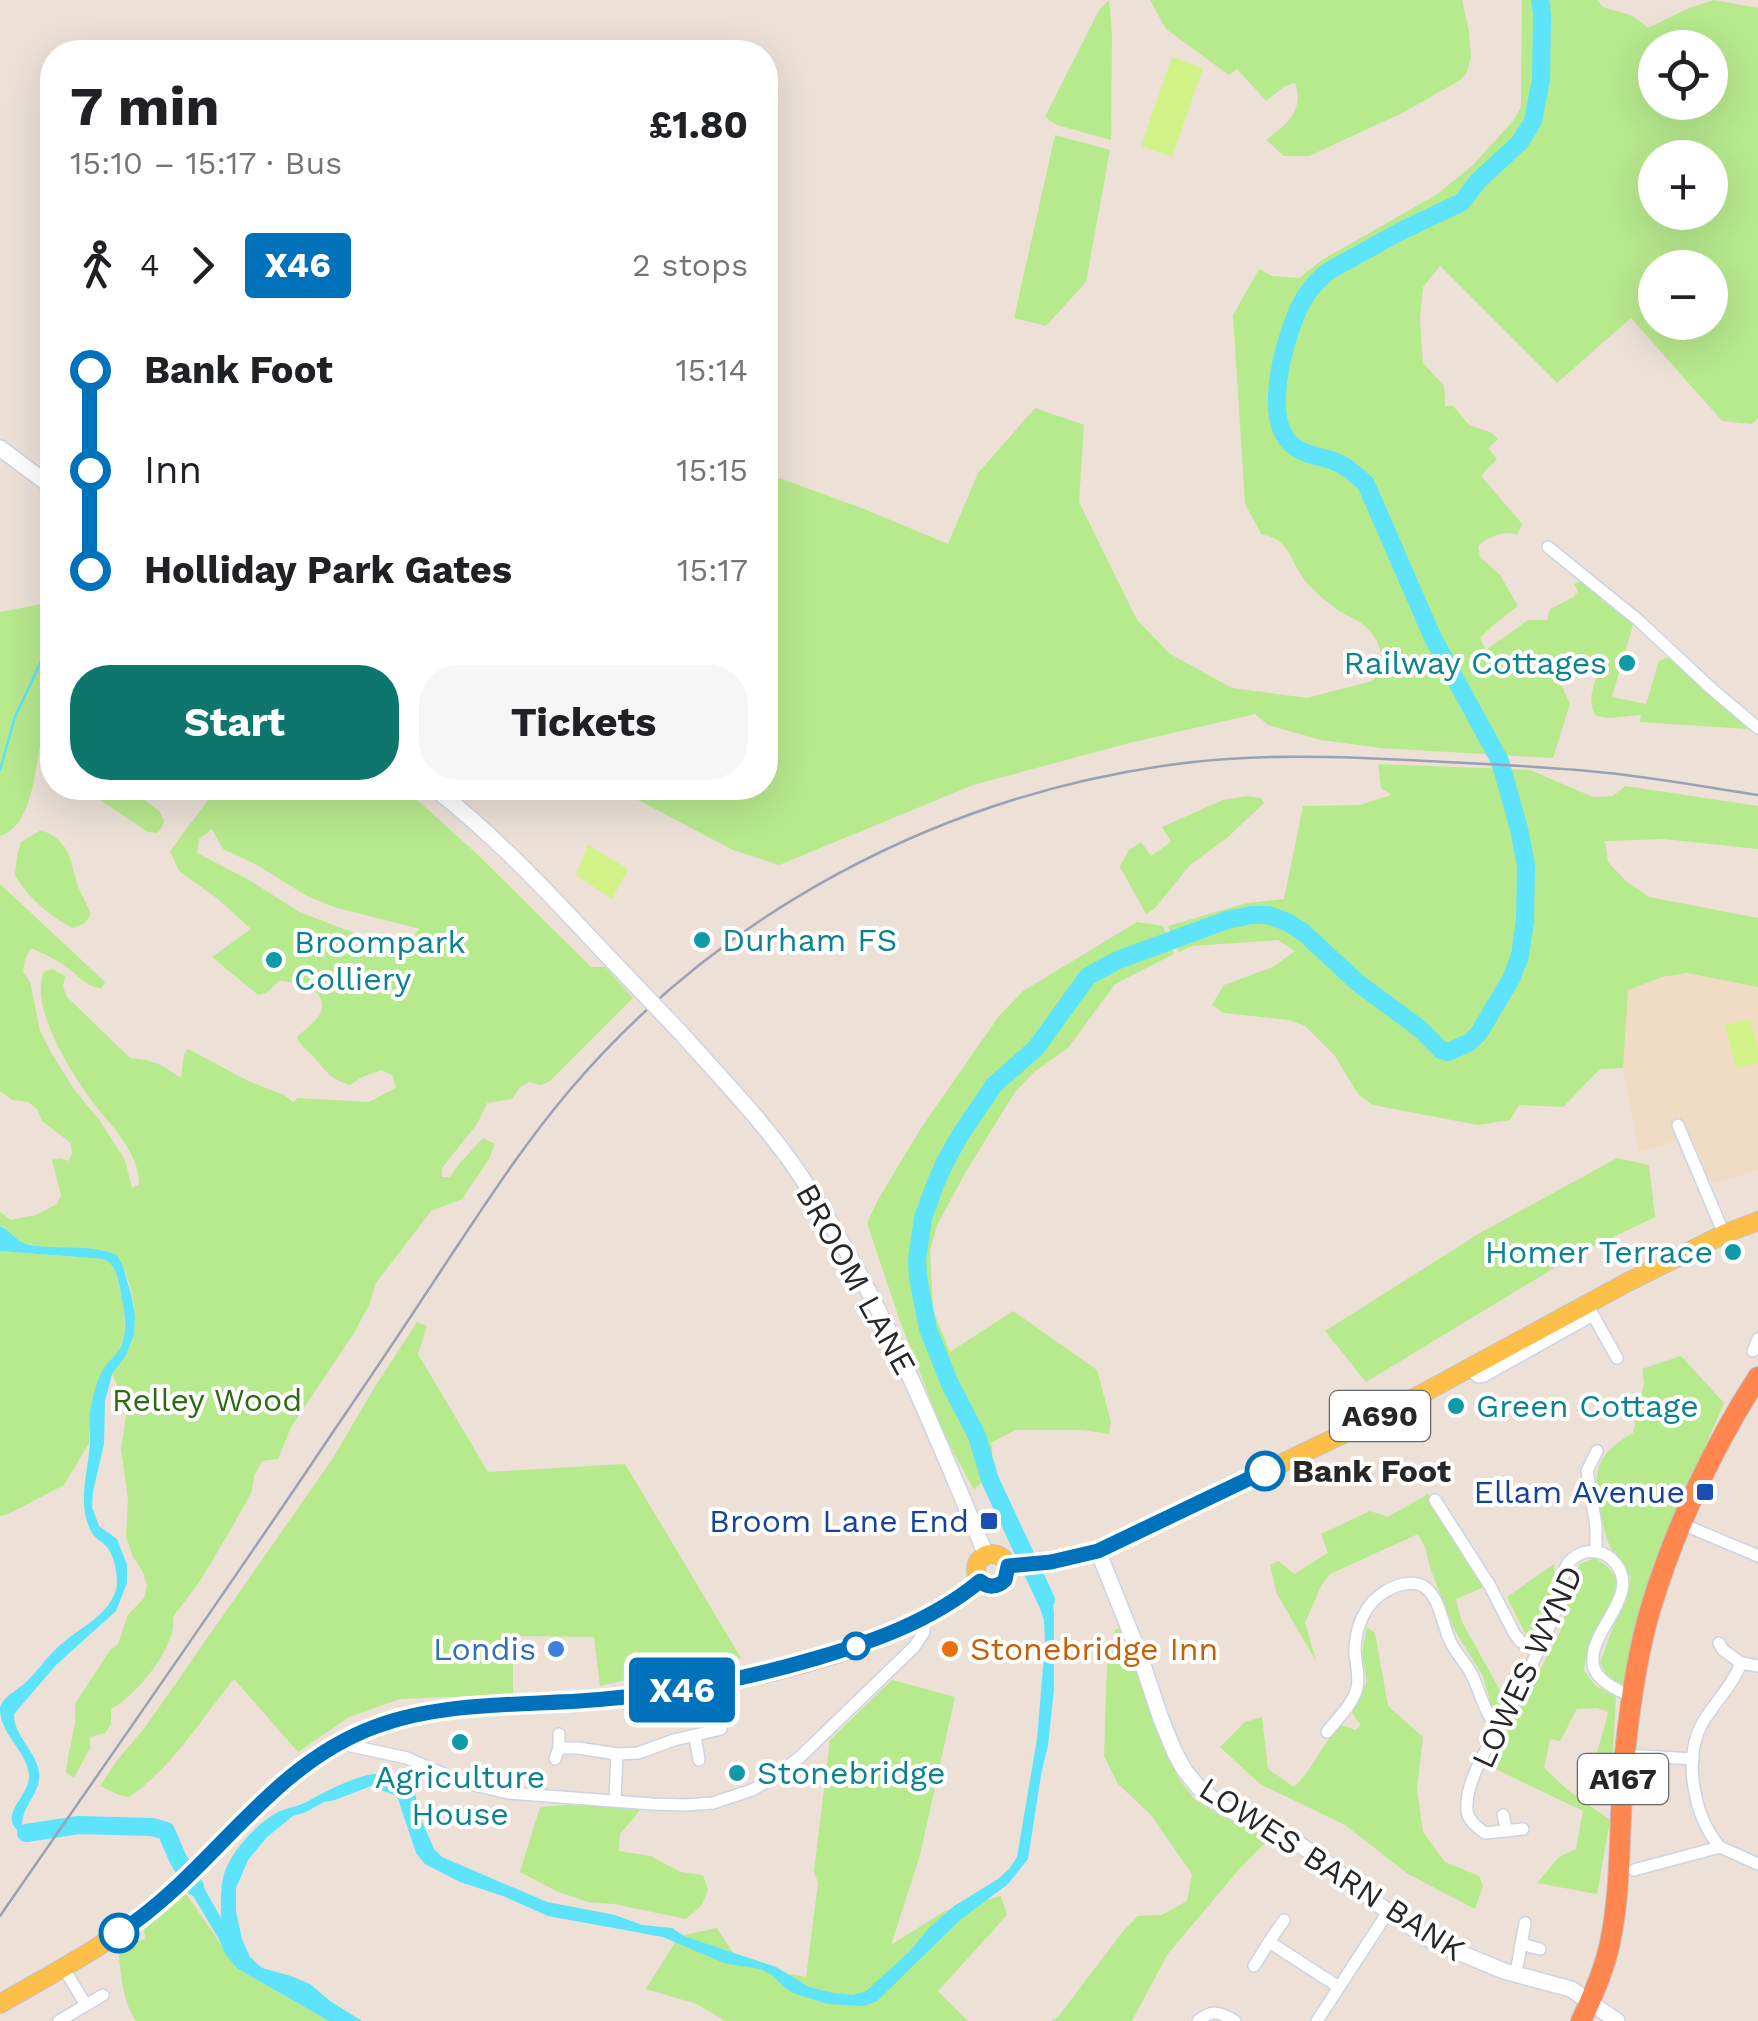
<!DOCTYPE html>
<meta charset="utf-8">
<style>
:root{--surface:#fff;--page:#f6f6f6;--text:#202124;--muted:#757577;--accent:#0f766e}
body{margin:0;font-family:"Work Sans",sans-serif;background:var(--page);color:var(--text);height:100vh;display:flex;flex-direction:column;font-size:38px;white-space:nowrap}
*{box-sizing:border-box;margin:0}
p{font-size:32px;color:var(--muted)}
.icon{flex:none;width:55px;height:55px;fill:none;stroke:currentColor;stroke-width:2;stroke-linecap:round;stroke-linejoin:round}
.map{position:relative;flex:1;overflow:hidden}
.details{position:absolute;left:40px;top:40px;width:738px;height:760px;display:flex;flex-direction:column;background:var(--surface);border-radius:40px;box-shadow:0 10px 40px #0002}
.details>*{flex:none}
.badge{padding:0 20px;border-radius:8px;font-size:35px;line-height:65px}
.buttons{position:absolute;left:1638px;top:30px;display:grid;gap:20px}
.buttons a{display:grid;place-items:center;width:90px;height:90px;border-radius:50%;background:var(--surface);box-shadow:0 10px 40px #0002;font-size:50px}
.map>.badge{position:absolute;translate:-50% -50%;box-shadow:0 0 0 5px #fff}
.legs{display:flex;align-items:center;gap:15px;height:110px;padding:0 30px;font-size:32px}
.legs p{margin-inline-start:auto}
.head{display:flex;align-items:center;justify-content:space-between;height:170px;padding:0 30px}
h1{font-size:55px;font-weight:700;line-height:75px}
.primary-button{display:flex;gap:20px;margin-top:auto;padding:20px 30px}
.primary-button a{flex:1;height:115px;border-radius:40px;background:var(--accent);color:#fff;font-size:40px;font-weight:700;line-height:115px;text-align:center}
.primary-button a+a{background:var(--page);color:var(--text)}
ul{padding:0 30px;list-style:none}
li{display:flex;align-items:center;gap:35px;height:100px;font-size:38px}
li i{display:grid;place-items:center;width:15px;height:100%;margin:0 12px;background:currentColor}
li i::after{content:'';width:25px;height:25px;margin:-12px;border:8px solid;border-radius:50%;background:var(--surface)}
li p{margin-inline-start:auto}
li:first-child i{background:linear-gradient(#0000 50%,currentColor 0)}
li:last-child i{background:linear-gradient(currentColor 50%,#0000 0)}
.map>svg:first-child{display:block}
.education{fill:#f0dcc4}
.green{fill:#b7e98d;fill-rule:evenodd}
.pitch{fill:#d1f287}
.water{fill:#5de3fa}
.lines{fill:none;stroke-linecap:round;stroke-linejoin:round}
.stream{stroke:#5de3fa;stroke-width:2.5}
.river{stroke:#5de3fa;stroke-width:18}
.street-casing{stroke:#ccd3e3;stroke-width:14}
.secondary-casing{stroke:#ccd3e3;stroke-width:18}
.primary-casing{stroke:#c3c3c3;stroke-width:20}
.highway-casing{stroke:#c3c3c3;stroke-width:22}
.street{stroke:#fff;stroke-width:11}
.secondary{stroke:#fff;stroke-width:15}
.primary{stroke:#febf49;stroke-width:18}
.highway{stroke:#ff864f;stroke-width:20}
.rail{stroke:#9aa1b4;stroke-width:2.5}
.secondary-bridge-casing{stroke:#ccd3e3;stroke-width:18;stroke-linecap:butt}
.secondary-bridge{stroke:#fff;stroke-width:15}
.line-1-casing{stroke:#fff;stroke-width:22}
.line-1{stroke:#0072bc;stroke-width:15}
.culture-dot{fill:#0f9aa8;stroke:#fff;stroke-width:4}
.stop-1-dot{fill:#fff;stroke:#0072bc;stroke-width:5}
.transit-dot{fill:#1a4fb4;stroke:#fff;stroke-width:4}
.shop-dot{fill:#3f7fe0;stroke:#fff;stroke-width:4}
.food-dot{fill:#e8710a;stroke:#fff;stroke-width:4}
.labels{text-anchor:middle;stroke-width:8;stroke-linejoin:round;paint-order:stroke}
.shield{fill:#fff;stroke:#686868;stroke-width:2.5}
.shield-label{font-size:30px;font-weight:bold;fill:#272727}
.culture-label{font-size:32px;fill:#0d838f;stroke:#fff;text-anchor:start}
.street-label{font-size:32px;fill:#272727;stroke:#fff}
.park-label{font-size:32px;fill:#2f6a12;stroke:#fff}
.stop-label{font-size:32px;font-weight:bold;fill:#272727;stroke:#fff;text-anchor:start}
.transit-label{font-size:32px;fill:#164399;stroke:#fff;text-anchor:end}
.shop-label{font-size:32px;fill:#366cbe;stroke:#fff;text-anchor:end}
.food-label{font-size:32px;fill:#c56008;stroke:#fff;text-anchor:start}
</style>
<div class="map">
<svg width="1758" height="2021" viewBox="0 0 1758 2021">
<rect width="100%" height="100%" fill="#ece0d7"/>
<path class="education" d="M1687,973l71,14v183l-46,14 -21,-48 -52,16 -16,-84 4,-78 35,-13z"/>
<g class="green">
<path d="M1109,0l3,34 -1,106 -54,-15 -12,-8 54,-107z"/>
<path d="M1150,0h312l7,31 2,27 -5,16 -6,6 -56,32 -95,44h-25l-18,-16c20,-15 39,-30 29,-57l-10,3 -19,15 -29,-32 -8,6 -63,-46z"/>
<path d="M1522,0h75l6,7 30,9 15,12 41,-20 25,-8 44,8v410l-6,6 -30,-3 -91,-103 -74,65 -117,-117 -17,21 -3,33 3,43 21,23 1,20h8l16,19 23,8 6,6 -10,9 9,11 -13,13 -2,5 40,47 -5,11c-13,-5 -29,2 -39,11l2,11 20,18 18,31 -26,20 -12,12 6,12 42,-30h19l3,-11 24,-12 4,-6 -4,-7 7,-3 53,41 -22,75 34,7 13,-43 9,-4 81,72 -109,-7 1,-7 -32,3 -13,-2c-10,-15 -2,-30 3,-46l-46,-12v9l17,37 -17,54 -172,-10 -60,-8 -53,-15 -13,-11 -126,29 -156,42 -194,80 -46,-15 -114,-60 2,-2h144v-283l14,-27 85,31 84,35 30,-71 57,-65 49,17 -5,77 58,118 33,34 62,34 75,10 65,-17 11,-16c-2,-14 -4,-24 -14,-35 -8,-10 -23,-14 -33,-21 -10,-8 -21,-17 -29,-26 -16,-18 -17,-46 -45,-48l-17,-31 -12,-189 26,-46 13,7 27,2 23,-18 114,-65 36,-29 41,-45 8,-14zM1655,48h55v54h-55zM1655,158h55v54h-55zM1655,268h55v54h-55z"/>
<path d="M1055,135l55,15 -24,132 -40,44 -32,-8z"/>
<path d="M52,602v132l-7,-1 -3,5c-8,30 -8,87 -42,98v-224z"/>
<path d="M1378,764l152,6 63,27 20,-1 12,-10 133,20v43l-94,-10 -59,2 3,21 18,19 23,16 109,21v69l-71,-14 -25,4 -34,13 -5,78 -23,1 -37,38 -44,-2 -9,15 -32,5 -105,-20 -15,-11 -23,-38 -30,-30 -16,-6 -65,-7 -12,-8 12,-20 49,-18 22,-16 -17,-11 -86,6 -13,6 -11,-26 79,-23 37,-4 19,-93 57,-1 31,-10 -10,-7z"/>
<path d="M82,788h48l30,24 4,9 -2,6 -5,6 -9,-1z"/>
<path d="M217,788h187l74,67 113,112h14l28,31 -83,83 -9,4 -12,-3 -9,5 -8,12 -25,4 -10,21 -35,44v9h8l9,-13 24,-26 12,6 -6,15 -27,40 -31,12 -55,72 -7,22 -15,28 -63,94 -13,32 -16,2 -8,15 -2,15 -21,38 -31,52 -27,36c4,29 -36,78 -62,92v15l-6,9 -15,4v11l-16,30 -8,-6c2,-24 12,-46 9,-68l35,-54 8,-6 10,-29 16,-17 3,-12 -4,-14 -10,-15 -7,-20 2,-37 -7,-51 5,-32 -1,-15 -13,-28c9,-13 20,-26 22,-42 4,-24 -5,-56 -17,-77l-14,-5 -46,-1 -36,-6 -18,-17h-3v-14l11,8 25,-5 21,-11 4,-9 -9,-35 8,-2 8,3 4,-7 -1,-11 -29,-22 -5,-12 -9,-7 -16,-2 -12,-9v-207l105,98 -3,6c-15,0 -23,-12 -34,-20 -12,-9 -24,-14 -37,-20l-6,11 -2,13 7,10 10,49 12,23 21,34 27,33 25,39 7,28 7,-3c1,-31 -25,-56 -44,-80 -21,-28 -67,-98 -51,-133l8,-3 13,7 -2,11 4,10 63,61 17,2 14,5 20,13 3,-24 4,-5 60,32 36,14 9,7 5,-4 71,4 27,-14 -4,-13 -11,-5 -19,7 -12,8c-18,-5 -25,-14 -36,-28 -7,-8 -13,-9 -17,-20 7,-7 20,-15 24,-25 8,-24 -26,-31 -42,-31l-13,12 -8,2 -46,-38 39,-28 -33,-30 -39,-28 -9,-20zM212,829l11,20 34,16 50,31 27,11 86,22 -13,13 -20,-1 -22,-4 -66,-25 -48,-31 -54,-28 2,-14z"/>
<path d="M1246,796l15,2 3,5 -36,34 -38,28 -35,43 -9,6 -26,-47 9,-17 12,-8 10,14 20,-14 -9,-15 61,-27z"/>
<path d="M41,830c29,12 28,26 36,53 3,10 10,21 14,31l-7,10 -12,4c-22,-12 -44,-30 -57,-53l2,-20 4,-13z"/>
<path d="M1137,922l26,4 11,28 -59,30 -47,64 -34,24 -19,20 -47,76 -31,57 -7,26 3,59 17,42 63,-41 84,59 14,52 -2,12 -25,-4h-69l-24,13c5,16 -5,36 -17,47l-32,-60 -42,-109 -33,-98 12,-25 42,-70 78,-112 24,-25z"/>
<path d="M1617,1158l32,7 6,52 -81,39 -208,126 -41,-51 155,-98z"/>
<path d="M0,1251l104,8 7,4 4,8 9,34 1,29 -7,19 -12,12 -9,18 -6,22 -2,38 -25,42 -56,29 -8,2z"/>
<path d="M417,1322l10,4 -9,28 70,118 137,-8 116,194 -75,12 -66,16 -6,-49 -78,-1 -3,27v31l-113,5 -51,18 -51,35 -64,-73c-33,40 -62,89 -105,118l-10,-2 -19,-9 15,-23 31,-37 187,-268 40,-68z"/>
<path d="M1681,1356l43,47 -61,139 -16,47 -23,97 -15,-7 -9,-16 31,-85c-7,-11 -17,-22 -22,-34 -4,-9 -6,-21 -8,-31 -10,-41 -5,-59 32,-80l11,-51 -2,-13z"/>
<path d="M1428,1494l56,93 -28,12 6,23 44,79 -3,10 -9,3 -11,-38 -29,-47 -24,-61 -4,-19 -8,-15 -88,40 -9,12 -16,37 11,38 -39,-67 -7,-29 8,-4 16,13 34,-21 -7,-19 49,-23 18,6z"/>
<path d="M1595,1558l13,9 9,13 -6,24 -25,52 -2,15 12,15 20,11 -6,108c-28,-34 -9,-56 -2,-93l-11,-4 -20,1 -17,32 -10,-2 -6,29 25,23 41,29 -13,74 -60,-11 22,-26 17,-8 7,-38 -94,-45 72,-136 13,-53 6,-13z"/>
<path d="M1554,1564c3,25 -9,51 -17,75l-8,2 -22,-44z"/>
<path d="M1123,1626l55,152 16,21 24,15 51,25 -29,29 -73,87 -35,66h-81l7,-4 66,-87 14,-14 24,-1 25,-14 5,-27 -41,-59 -33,-31 -14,-28 3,-91 8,-35z"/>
<path d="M1367,1627l8,6 13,73 35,31 -6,51 6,44 22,30 34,14 4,10 -8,23 -67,-35 -63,-49 -85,-41 -40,-37 25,-25 17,-5 6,52 26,18c20,-18 28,-45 48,-62l13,5 6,-5 -10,-13 16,-30 -5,-29z"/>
<path d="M892,1680l63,17 -35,158 -29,90 54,-34 56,-15 6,19 -69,76 30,30h-243l-28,-17 -51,-15 33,-53 38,-8 20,31 36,12 33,6 12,-94 -4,-12 16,-131z"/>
<path d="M567,1805l46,2 27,3 -20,24 -1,17 32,5 29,16 23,3 5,15 -7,16 -15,13 -72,-15 -26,-2 -32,-11 -36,-19 20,-65z"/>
<path d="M184,1891l54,78 91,52h-193c-14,-20 -15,-49 -18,-73l16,-10 6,3 5,-2 -1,-10z"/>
</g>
<g class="pitch">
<path d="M1172,57l31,11 -31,89 -31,-11z"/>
<path d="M588,845l40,24 -16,30 -36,-24z"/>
<path d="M1750,1019l8,30v14l-22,5 -11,-43z"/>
</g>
<g class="water">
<path d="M0,1226c11,4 15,15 26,18 29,7 65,-1 91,11l6,11 9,32 3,18 -1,19 -8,20 -14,19 -7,27 -1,43 -11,48 -1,15 7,19 18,13 10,26v18l-11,28 -60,54 -42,49c-1,21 22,37 25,58 3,20 -17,33 -17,53l4,4 25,-3 -7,9 -16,5c-4,-3 -8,-6 -11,-10 -17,-17 13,-35 12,-54 -1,-25 -29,-40 -29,-68 3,-12 18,-18 26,-26 12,-11 20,-24 31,-34 19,-19 50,-30 59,-58 3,-12 -1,-33 -9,-43 -5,-6 -12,-8 -16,-16 -16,-30 0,-65 -1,-97 0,-8 -1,-15 0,-23 3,-13 6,-31 14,-43 6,-9 14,-13 18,-24 7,-19 1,-41 -3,-60 -3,-11 -4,-19 -15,-25l-104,-8z"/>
<path d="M1045,1579l6,13 3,20v77l-6,56 -7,30 -13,84 -20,25 -48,36 -83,81 -13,5 -36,-2 -35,-11 -9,-6 -12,-12 -12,-6 -36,-6 -61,-26 -115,-21 -45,-20 -43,-14 -35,-18 -9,-11 -19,-57 -26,-10 -36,14 -11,2 -18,10 -13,4 -26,21 -19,23 -12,28v24l6,27 8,18 12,11 29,8 19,8 20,17 32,20h-33l-91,-52 -13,-15 -5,-13 -32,-54 10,-10 23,41c0,-15 -1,-32 4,-47 7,-20 37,-54 58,-61 9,-3 20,-5 29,-11 13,-8 42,-21 56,-24 14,-4 24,6 38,5l9,10 3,22 16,37 8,8 105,45 68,13 27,10 30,3 14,9 90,30 33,20 24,6 19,2 14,-4 42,-38 22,-26 24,-21 44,-27 11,-10 8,-12 20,-118 8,-95 -1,-24 -13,-37z"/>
</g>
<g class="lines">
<path class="stream" d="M0,770l15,-53 37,-79"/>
<g class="river">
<path d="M1046,1600l-56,-120 -13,-44 -27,-52 -22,-55 -10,-52 -1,-17 6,-42 12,-33 10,-23 17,-30 32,-47 42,-37 52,-72 30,-16 109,-40 24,-5h17l19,7 16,10 55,51 61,45 22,22 7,2 22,-10 9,-9 32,-54 9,-23 5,-35 1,-56 -7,-36 -19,-68 -67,-123 -67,-154c-10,-9 -19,-18 -32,-23 -14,-5 -32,-6 -43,-17 -30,-28 -5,-111 11,-142 6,-12 15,-21 25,-30l72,-40 63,-30 16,-21 42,-39 13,-21 8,-41 1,-66 -2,-14"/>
<path d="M26,1833l53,-8 73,2 14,4 12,28 17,28"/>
</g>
<g class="street-casing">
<g id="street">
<path d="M1548,547l90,73 75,70 45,38"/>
<path d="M1678,1125l46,109"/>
<path d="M1593,1315l24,43"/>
<path d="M1753,1351l5,-12"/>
<path d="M1468,1368l10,9 6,-1 109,-61 -7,-12"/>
<path d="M1435,1500l55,86 24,47 6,8 17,11"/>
<path d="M1682,1524l76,32"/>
<path d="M1596,1551v-25l-9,-55 10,-20"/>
<path d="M1719,1643l4,7 18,13"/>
<path d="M1327,1732c10,-13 26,-28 30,-44 3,-13 -2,-26 -2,-39 1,-23 10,-46 31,-58 10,-6 25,-11 37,-5 17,10 19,38 27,55 5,11 15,21 21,32 10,19 12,39 27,54"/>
<path d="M695,1736l4,24"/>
<path d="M342,1744l65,14 55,24 46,11 144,11 33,1 28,-2 39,-13 18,-10 29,-22 115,-111 10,-15 1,-15"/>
<path d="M559,1748h19l39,6 21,-1 36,-13 47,-11"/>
<path d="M1625,1755l68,4"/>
<path d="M555,1759l4,-11v-14"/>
<path d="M615,1800l2,-46"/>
<path d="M1503,1815l4,16"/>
<path d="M1523,1829l-38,4c-8,-6 -18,-13 -18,-24 -2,-29 24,-67 38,-91 16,-29 30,-60 44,-91 4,-9 8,-19 10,-29 3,-12 2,-26 10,-36 7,-8 18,-12 28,-10 8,1 14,5 19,12 25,32 -27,66 -23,99 1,17 26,28 39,34"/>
<path d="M1720,1847c-26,-30 -38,-89 -17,-125 12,-20 30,-37 38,-59l17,3"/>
<path d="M1634,1870l86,-23 38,17"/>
<path d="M1269,1942l15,-22"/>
<path d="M1521,1944l19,5"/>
<path d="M1254,1966l15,-24 70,45"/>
<path d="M63,1967l23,38"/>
<path d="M1516,1973l9,-50"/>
<path d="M59,2021l44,-26"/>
<path d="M1198,2021c14,-12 22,-9 37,0"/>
<path d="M1317,2021l71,-109"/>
</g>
</g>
<g class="secondary-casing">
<g id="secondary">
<path d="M0,448l52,39"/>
<path d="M434,788c60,47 112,102 164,158"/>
<path d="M680,1032c40,45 84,90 118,140 81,120 133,250 188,383"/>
<path d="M1098,1551l42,105 21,63 14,34 10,18 15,18 24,18 76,38 24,16 64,51 46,30 70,29 67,18 46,32"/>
</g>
</g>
<g class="primary-casing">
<g id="primary">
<circle cx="992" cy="1570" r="16"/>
<path d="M1008,1566l43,-3 47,-12 283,-135 245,-133 98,-49 34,-13"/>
<path d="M0,2004c56,-33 116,-63 165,-107 63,-58 116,-130 196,-165 66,-30 146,-26 217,-31 120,-8 309,-41 402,-120"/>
</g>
</g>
<g class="highway-casing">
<path id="highway" d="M1581,2021c12,-25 23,-50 29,-78 13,-62 8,-127 15,-190 5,-49 12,-101 27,-149 24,-78 62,-159 106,-227"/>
</g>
<use href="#street" class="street"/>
<use href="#secondary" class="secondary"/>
<use href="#primary" class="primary"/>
<use href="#highway" class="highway"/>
<path class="rail" d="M0,1916c111,-161 224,-321 333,-484 39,-57 77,-114 115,-172 38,-57 76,-116 121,-169 150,-177 364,-291 593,-325 87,-13 176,-10 264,-5 57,3 115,5 172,11 54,5 107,15 160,23"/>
<g class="secondary-bridge-casing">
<path id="secondary-bridge" d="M598,946l82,86"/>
</g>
<use href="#secondary-bridge" class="secondary-bridge"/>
</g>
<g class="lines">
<g class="line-1-casing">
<path id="line-1" d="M119,1933c94,-61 149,-168 258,-207 63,-23 136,-21 202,-25 81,-5 160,-20 238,-43 58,-17 116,-38 163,-77 8,7 17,7 25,-1l3,-14 43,-4 47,-11 167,-80"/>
</g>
<use href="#line-1" class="line-1"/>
</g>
<g class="culture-dot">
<circle cx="1627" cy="663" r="10"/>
<circle cx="702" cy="940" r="10"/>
<circle cx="274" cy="960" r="10"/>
<circle cx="1733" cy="1252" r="10"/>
<circle cx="1456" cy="1406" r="10"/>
<circle cx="460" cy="1742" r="10"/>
<circle cx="737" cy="1773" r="10"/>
</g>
<g class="stop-1-dot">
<circle cx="1265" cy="1471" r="18"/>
<circle cx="856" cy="1646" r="12"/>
<circle cx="119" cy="1933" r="18"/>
</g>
<g class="transit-dot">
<rect x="1695" y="1482" width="20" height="20" rx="5"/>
<rect x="979" y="1511" width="20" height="20" rx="5"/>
</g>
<circle class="shop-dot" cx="556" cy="1649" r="10"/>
<circle class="food-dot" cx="950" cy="1649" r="10"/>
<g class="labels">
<g class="shield">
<rect x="1330" y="1391" width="100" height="50" rx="8"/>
<rect x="1578" y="1754" width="90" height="50" rx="8"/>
</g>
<g class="shield-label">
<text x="1380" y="1426">A690</text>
<text x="1623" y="1789">A167</text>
</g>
<g class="culture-label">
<text x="1607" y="674" text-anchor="end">Railway Cottages</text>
<text x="722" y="951">Durham FS</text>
<text x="294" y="953">Broompark<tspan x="294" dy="37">Colliery</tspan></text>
<text x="1713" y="1263" text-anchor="end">Homer Terrace</text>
<text x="1476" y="1417">Green Cottage</text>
<text x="757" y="1784">Stonebridge</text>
<text x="460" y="1788" text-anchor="middle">Agriculture<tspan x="460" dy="37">House</tspan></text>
</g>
<g class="street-label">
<text transform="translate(856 1279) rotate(61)" y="11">BROOM LANE</text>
<text transform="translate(1527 1667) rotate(-65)" y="11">LOWES WYND</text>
<text transform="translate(1332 1869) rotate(33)" y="11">LOWES BARN BANK</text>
</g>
<g class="park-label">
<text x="207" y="1411">Relley Wood</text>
</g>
<g class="stop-label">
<text x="1292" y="1482">Bank Foot</text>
</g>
<g class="transit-label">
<text x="1685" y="1503">Ellam Avenue</text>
<text x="969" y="1532">Broom Lane End</text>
</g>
<g class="shop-label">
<text x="536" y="1660">Londis</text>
</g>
<g class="food-label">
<text x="970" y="1660">Stonebridge Inn</text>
</g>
</g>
</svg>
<div class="buttons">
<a><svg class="icon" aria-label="locate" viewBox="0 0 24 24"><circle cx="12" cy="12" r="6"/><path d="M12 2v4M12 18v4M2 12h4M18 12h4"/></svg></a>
<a>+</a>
<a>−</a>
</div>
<b class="badge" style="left:682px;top:1690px;background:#0072bc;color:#fff">X46</b>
<section class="details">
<div class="head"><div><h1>7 min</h1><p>15:10 – 15:17 · Bus</p></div><b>£1.80</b></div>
<div class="legs"><svg class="icon" aria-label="walk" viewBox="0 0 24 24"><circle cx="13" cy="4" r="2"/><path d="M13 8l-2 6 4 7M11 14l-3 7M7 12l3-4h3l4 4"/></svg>4<svg class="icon" aria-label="forward" viewBox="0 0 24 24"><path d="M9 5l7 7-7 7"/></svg><b class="badge" style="background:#0072bc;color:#fff">X46</b><p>2 stops</p></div>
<ul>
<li><i style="color:#0072bc"></i><b>Bank Foot</b><p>15:14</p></li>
<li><i style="color:#0072bc"></i><span>Inn</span><p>15:15</p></li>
<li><i style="color:#0072bc"></i><b>Holliday Park Gates</b><p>15:17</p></li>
</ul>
<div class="primary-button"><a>Start</a><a>Tickets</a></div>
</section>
</div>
